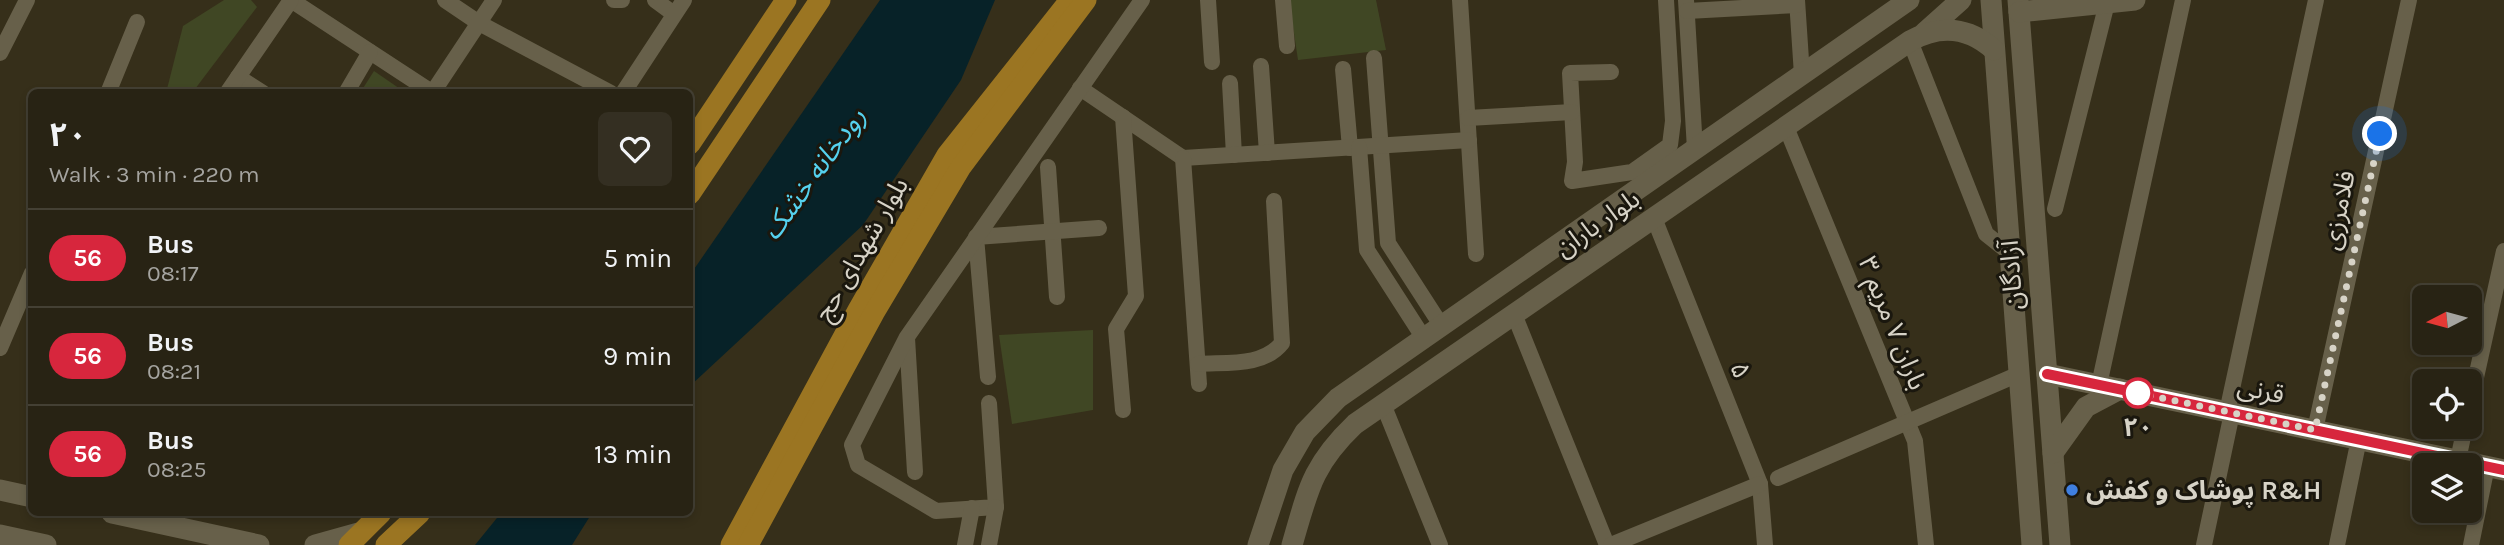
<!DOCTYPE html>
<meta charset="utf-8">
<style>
:root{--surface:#282314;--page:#342f22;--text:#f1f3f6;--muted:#a5a4a0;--line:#444034}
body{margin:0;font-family:Karla,"Noto Sans Arabic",sans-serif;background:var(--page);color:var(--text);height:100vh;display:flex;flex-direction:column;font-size:26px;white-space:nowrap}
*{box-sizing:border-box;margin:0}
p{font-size:23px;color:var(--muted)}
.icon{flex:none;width:38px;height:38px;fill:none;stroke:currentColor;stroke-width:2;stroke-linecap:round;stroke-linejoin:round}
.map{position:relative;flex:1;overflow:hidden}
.details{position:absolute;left:28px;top:89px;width:665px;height:427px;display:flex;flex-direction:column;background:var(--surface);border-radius:10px;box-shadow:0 4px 10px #0003,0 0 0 2px var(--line)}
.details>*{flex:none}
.badge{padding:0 14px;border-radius:23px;font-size:24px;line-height:46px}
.needle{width:46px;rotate:264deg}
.tools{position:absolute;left:2412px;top:285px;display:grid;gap:14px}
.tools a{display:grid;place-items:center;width:70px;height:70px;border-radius:10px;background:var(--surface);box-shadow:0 4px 10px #0003,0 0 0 2px var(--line);font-size:35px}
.you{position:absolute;width:35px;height:35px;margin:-18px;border:5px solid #fff;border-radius:50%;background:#1a73e8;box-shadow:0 0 0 10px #1a73e833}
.map>.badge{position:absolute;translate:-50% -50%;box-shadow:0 0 0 4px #fff}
.round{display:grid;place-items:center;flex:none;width:74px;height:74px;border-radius:10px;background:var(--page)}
.head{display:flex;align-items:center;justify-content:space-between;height:119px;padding:0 21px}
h1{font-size:33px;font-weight:700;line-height:52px}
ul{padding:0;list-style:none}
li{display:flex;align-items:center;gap:21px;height:98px;padding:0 21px;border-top:2px solid var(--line)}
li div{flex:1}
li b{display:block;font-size:26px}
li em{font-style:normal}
li .badge{min-width:77px;font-weight:700;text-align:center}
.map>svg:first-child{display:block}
.green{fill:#404724}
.water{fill:#072228}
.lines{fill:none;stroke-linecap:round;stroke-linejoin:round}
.street{stroke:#67604a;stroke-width:16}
.secondary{stroke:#67604a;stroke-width:21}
.primary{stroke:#9b7522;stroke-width:21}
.line-casing{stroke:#fff;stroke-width:16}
.line{stroke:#d7263d;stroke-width:10}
.walk{stroke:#d7d3c7;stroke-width:7;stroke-dasharray:0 12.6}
.stop-dot{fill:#fff;stroke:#d7263d;stroke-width:3.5}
.shop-dot{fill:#3f7fe0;stroke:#1a170e;stroke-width:2.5}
.labels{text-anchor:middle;stroke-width:6;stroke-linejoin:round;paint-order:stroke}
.street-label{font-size:26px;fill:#d7d3c7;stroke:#1a170e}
.stop-label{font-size:26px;font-weight:bold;fill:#d7d3c7;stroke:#1a170e}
.poi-label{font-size:26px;font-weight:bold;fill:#d7d3c7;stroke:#1a170e;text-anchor:start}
.water-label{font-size:28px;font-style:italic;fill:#55d1ed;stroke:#1a170e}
</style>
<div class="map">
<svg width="2504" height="545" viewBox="0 0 2504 545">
<rect width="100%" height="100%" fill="#362f1a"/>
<g class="green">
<path d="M224,0h27l6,7 -65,86h-26l17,-67z"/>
<path d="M1289,0h87l10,50 -88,10z"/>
<path d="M374,71l32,22h-46z"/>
<path d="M1093,330v80l-81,14 -13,-89z"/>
</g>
<g class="water">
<path d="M880,0h115l-34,80 -98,145 -173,161v-111z"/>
<path d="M501,513h91l-20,32h-97z"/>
</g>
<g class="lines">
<g class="street">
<path d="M291,0l142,93"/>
<path d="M445,0l34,23 132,70"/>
<path d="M614,0h8"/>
<path d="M655,0l19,14"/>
<path d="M1208,0l4,62"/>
<path d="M1283,0l4,46"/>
<path d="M1460,0l16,254"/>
<path d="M1686,0l9,149"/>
<path d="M1797,0l5,75"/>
<path d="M1687,11l110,-6"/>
<path d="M1910,41l76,193 24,19"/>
<path d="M0,53l27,-53"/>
<path d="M1374,58l14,185 53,82"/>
<path d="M1261,66l6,87"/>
<path d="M1343,69l7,79"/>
<path d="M1611,72l-41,1 5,89 -3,19 60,-9 38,-27 3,-24 -7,-121"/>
<path d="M238,77l25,16"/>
<path d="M1230,83l4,72"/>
<path d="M1080,88l103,70 286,-18"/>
<path d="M433,92l61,-92"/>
<path d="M108,93l29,-71"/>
<path d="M227,93l64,-93"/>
<path d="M346,93l24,-41"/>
<path d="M623,93l61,-93"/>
<path d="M1468,118l104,-6"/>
<path d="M1786,127l129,314 11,104"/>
<path d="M1359,147l8,103 56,87"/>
<path d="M1183,158l16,226"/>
<path d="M1048,167l9,130"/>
<path d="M2055,209l52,-206"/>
<path d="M1654,218l106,266 5,61"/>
<path d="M1514,314l93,231"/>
<path d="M907,338l8,134"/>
<path d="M0,348l32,-75"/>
<path d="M1198,364c29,-2 65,3 84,-21l-8,-142"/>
<path d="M988,377l-12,-140 123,-9"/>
<path d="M2099,385l84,-385"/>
<path d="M989,403l7,104 -60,4 -78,-46 -6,-20 55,-108 235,-337"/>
<path d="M1383,404l57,141"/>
<path d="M2469,409l35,-158"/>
<path d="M1123,410l-7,-81 20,-33 -13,-179"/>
<path d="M2227,412l89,-412"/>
<path d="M2315,430l94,-430"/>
<path d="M2458,460l7,-33"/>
<path d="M1778,478l241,-104"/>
<path d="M965,545l7,-37"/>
<path d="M989,545l7,-38"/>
<path d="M1611,545l149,-61"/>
<path d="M2204,545l28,-132"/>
<path d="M2337,545l22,-106"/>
<path d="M2471,545l16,-79"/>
</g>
<g class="secondary">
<path d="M1991,0l41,545"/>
<path d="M2018,0l42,545"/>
<path d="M2019,12l116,-12"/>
<path d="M1924,33l37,-33"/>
<path d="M2047,374l457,96"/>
<path d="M2053,453l33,-46 34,-18"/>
<path d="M0,490l32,7"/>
<path d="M112,513l147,32"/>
<path d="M0,535l46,10"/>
<path d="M315,545l43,-12"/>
<path d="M1258,545l25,-75 22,-38 33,-34 571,-398"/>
<path d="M1292,545c16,-55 20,-80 63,-121l555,-383c30,-17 59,-14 84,9"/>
</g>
<g class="primary">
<path d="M690,144l96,-144"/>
<path d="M690,194l130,-194"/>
<path d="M349,545l32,-32"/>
<path d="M386,545l34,-32"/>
<path d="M731,545l127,-235 89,-155 123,-155"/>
<path d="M748,545l126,-232 87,-146 125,-167"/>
</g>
</g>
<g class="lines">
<g class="line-casing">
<path id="line" d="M2047,374l457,96"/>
</g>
<use href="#line" class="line"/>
<path class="walk" d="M2138,393l177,37 65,-296"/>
</g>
<circle class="stop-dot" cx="2138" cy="393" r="14"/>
<circle class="shop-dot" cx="2072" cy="490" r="7"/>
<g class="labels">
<g class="street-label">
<text transform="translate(2338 210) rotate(-78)" y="9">فلامرزی</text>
<text transform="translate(1597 223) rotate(-35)" y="9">بلوار باران</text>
<text transform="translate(861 249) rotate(-60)" y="9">بلوار شهدای حج</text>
<text transform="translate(2011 275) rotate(-94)" y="9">آزادگان</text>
<text transform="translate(1893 323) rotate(68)" y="9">باران ۷ مریم ۳</text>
<text transform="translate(1741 370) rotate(68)" y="9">۵</text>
<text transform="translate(2261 390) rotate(12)" y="9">قرنی</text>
</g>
<g class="stop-label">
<text x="2138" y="436">۲۰</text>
</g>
<g class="poi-label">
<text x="2086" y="499">پوشاک و کفش R&amp;H</text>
</g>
<g class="water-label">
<text transform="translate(813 173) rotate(-54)" y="10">رودخانه خشک</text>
</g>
</g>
</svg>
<div class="tools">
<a><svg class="needle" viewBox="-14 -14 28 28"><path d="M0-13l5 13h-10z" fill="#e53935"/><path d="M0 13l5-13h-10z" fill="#a5a4a0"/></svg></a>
<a><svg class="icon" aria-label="locate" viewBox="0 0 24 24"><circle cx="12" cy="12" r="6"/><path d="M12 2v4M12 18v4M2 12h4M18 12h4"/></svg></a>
<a><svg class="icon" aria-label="layers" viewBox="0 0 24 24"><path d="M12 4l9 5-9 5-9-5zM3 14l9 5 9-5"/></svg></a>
</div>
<div class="you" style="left:2380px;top:134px"></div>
<section class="details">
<div class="head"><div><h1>۲۰</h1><p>Walk · 3 min · 220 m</p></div><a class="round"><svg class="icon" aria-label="heart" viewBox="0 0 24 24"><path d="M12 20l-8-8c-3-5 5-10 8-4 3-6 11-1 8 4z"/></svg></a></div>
<ul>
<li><span class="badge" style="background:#d7263d;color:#fff">56</span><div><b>Bus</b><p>08:17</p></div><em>5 min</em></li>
<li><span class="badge" style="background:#d7263d;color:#fff">56</span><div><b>Bus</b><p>08:21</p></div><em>9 min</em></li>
<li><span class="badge" style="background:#d7263d;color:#fff">56</span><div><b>Bus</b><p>08:25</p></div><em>13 min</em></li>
</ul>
</section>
</div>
